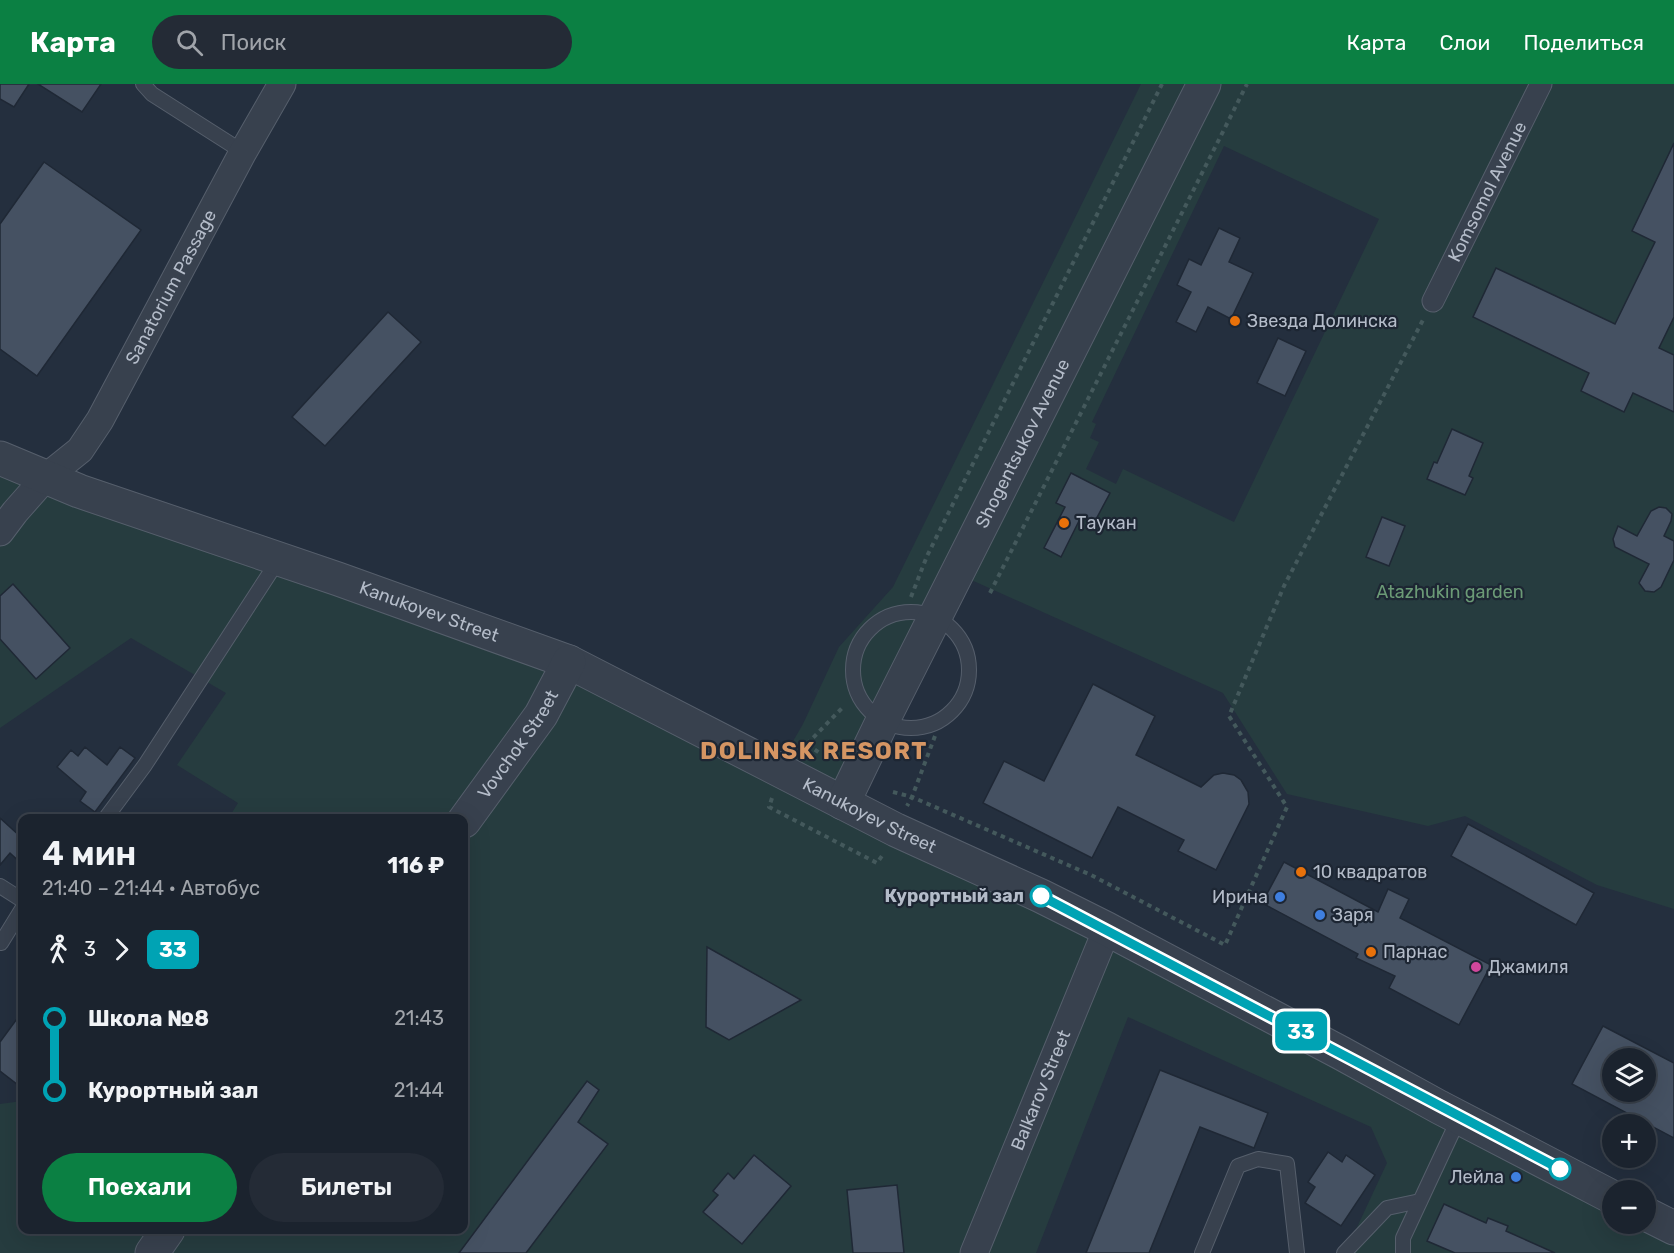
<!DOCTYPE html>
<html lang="ru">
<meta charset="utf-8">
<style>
:root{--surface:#1b232e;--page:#242b36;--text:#f1f3f6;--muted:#a0a4aa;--line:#39404a;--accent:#0b8043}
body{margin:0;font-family:Rubik,sans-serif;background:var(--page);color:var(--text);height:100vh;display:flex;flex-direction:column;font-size:22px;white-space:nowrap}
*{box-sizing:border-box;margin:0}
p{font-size:20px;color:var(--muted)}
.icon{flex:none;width:33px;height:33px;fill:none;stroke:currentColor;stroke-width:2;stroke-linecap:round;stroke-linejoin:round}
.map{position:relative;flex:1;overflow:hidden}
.side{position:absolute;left:18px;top:730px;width:450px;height:420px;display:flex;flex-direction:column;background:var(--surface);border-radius:12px;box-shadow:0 6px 24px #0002,0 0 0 2px var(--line)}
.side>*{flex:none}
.badge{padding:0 12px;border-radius:9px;font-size:21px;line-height:39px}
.tools{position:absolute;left:1602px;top:964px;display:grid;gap:12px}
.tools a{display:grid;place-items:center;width:54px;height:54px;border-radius:50%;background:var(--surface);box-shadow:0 6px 24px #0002,0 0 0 2px var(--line);font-size:30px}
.map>.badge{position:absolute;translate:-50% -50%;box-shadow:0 0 0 3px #fff}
.legs{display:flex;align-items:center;gap:9px;height:66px;padding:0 24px;font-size:20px}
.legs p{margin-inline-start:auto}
.overview{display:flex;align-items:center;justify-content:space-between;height:102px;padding:0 24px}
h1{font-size:33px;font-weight:600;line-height:45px}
.primary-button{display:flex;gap:12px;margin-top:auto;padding:12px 24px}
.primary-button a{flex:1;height:69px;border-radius:36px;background:var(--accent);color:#fff;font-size:24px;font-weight:600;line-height:69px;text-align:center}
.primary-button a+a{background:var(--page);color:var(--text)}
ul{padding:0 24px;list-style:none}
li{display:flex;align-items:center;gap:21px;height:72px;font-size:22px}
li i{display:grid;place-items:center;width:9px;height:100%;margin:0 8px;background:currentColor}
li i::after{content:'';width:15px;height:15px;margin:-8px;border:4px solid;border-radius:50%;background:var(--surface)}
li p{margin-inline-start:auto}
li:first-child i{background:linear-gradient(#0000 50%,currentColor 0)}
li:last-child i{background:linear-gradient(currentColor 50%,#0000 0)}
header{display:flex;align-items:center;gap:36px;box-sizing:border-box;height:84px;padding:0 30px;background:var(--accent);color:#fff}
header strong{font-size:28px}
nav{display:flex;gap:33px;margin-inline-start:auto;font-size:21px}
.search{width:420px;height:54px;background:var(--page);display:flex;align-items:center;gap:15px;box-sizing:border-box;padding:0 21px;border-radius:33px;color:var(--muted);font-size:22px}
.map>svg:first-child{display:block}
.green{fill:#263c3f;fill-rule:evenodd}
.building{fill:#455162;stroke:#1f2835;stroke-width:1.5;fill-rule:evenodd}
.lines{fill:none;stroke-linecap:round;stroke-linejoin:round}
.service-casing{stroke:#565f6c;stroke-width:16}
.pedestrian-casing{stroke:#565f6c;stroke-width:23}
.minor-casing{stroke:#565f6c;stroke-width:29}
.tertiary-casing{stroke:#565f6c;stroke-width:35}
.path{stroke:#44595c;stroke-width:4;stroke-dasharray:4.5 4.5;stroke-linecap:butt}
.service{stroke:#38414e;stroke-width:14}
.pedestrian{stroke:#38414e;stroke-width:21}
.minor{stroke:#38414e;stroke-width:27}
.tertiary{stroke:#38414e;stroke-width:33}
.line-1-casing{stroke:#fff;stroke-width:14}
.line-1{stroke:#00a3b4;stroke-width:9}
.food-dot{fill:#e8710a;stroke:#1d2633;stroke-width:2}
.stop-1-dot{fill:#fff;stroke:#00a3b4;stroke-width:3}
.shop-dot{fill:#3f7fe0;stroke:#1d2633;stroke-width:2}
.hotel-dot{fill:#d1479c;stroke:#1d2633;stroke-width:2}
.labels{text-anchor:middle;stroke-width:4.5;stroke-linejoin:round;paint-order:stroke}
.street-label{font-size:18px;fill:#b4bcc9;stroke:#1d2633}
.poi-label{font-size:18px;fill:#b4bcc9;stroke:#1d2633;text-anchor:start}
.park-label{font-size:18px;fill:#6b9a76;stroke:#1d2633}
.stop-label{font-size:18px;font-weight:bold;fill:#b4bcc9;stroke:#1d2633;text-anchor:end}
.district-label{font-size:24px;font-weight:bold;letter-spacing:1.5px;fill:#d59563;stroke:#1d2633}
</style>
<header>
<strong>Карта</strong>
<div class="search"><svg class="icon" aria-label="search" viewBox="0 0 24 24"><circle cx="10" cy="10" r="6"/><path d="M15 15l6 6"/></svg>Поиск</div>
<nav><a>Карта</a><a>Слои</a><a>Поделиться</a></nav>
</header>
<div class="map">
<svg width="1674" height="1169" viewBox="0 0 1674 1169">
<rect width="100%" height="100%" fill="#242f3e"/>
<path class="green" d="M1141,0h533v825l-77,-24 -132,-69 -37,10 -141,-32 -64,-101 -265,-119 -115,229 769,394v27h34l28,4v25h-329l42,-90 -16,-36 -243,-110 -92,236h-1036v-149l22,-3v129h442v-411h-236l10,-16 -61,-38 49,-72 -95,-55 -131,90v-270l338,121 439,190 26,-45 36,-77 54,-60zM1224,62l155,73 -145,303 -111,-53 -7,15 -30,-15 13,-27 -9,-4 6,-14 -4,-2z"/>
<g class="building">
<path d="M0,0h29l-15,23 -14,-8z"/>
<path d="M38,0h63l-19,28z"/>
<path d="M1674,59v174l-15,31 15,7v57l-41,-19 -9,19 -43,-21 8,-18 -116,-56 23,-49 119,56 40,-82 -23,-11z"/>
<path d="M44,78l97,68 -104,146 -37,-27v-125z"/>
<path d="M1219,144l21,10 -11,24 24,11 -22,46 -23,-12 -12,25 -20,-10 15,-30 -14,-7 12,-26 12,6z"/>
<path d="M388,228l33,30 -96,104 -33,-29z"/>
<path d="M1278,254l28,13 -21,45 -28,-13z"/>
<path d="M1452,345l31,14 -14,33 4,2 -8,17 -38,-16 7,-17 3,1z"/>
<path d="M1071,389l39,20 -16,30 -13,-6 -20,40 -17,-9 21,-41 -9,-4z"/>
<path d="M1659,423l7,1 6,6 -1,7 -7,15 10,5v19l-13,27 -7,5 -9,-1 -6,-8 10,-19 -34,-17 -2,-8 5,-13 19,10 14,-25z"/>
<path d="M1382,433l23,9 -16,40 -23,-9z"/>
<path d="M13,500l57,64 -34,31 -36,-40v-43z"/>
<path d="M1093,600l62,32 -19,39 65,32 13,-12 9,-2 11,2 7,5 7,12 1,12 -33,66 -38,-19 6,-11 -66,-33 -26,51 -109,-55 21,-42 40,20z"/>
<path d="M85,663l22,18 13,-18 15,11 -40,54 -15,-11 6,-9 -29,-25 14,-17 7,6z"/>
<path d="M0,734l22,20v26l-12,-11 -10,12z"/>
<path d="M1468,740l126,69 -18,32 -125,-69z"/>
<path d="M1284,778l94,50 10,-23 21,10 -9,19 91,47 -32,60 -70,-37 6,-12 -39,-18 2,-4 -96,-51z"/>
<path d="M707,863l94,53 -72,40 -23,-13z"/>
<path d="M22,928v76l-22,-17v-29z"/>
<path d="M1603,942l71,37v75l-102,-54zM1612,975h34v33h-34z"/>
<path d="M1160,986l108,43 -14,35 -54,-21 -51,126h-63z"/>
<path d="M587,997l12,9 -21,32 30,22 -82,109h-67z"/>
<path d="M1328,1068l14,10 4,-7 29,20 -34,51 -36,-23 10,-16 -7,-5z"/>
<path d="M754,1071l37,31 -49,58 -39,-32 15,-17 -5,-4 15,-18 6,6z"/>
<path d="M897,1101l7,68h-51l-6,-63z"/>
<path d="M1444,1120l42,19 2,-5 20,8 -2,5 49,22h-100l-28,-12z"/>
</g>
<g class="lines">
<g class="service-casing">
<g id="service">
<path d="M143,0l9,10 91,58"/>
<circle cx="911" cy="586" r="58"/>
<path d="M105,735l40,-54 134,-206"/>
<path d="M0,802l22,14"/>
<path d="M1,859l21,-34"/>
<path d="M1202,1169l36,-87 20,-7 29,5 10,89"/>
<path d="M1344,1169l43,-45 33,-7"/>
<path d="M1403,1169v-15l56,-120"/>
</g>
</g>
<g class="pedestrian-casing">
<g id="pedestrian">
<path id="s1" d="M1433,217l108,-217"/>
</g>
</g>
<g class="minor-casing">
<g id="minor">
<path id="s2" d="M0,448l15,-20 30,-34 35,-28 20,-30 143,-268 39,-68"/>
<path id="s3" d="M974,1169l133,-324"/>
</g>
</g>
<g class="tertiary-casing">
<g id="tertiary">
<path id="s4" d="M0,374l79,33 259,88 231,83 327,168 145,66 66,33 234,124 98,54 173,90"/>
<path id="s5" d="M843,719l39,-81 322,-638"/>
<path id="s6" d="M464,737l77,-106 28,-53"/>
<path d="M1646,1130l28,14"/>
<path d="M152,1169l16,-23"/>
</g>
</g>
<g class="path">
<path d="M990,509l257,-509"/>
<path d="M911,513l16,-41 235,-472"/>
<path d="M935,652l-23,61 179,78 134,70 62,-138 -58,-91 55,-130 140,-268"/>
<path d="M807,660l37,-38"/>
<path d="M801,666l6,-6 14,10"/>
<path d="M893,708l19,5 -5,9"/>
<path d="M772,714l-3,9 108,56 7,-10"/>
</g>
<use href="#service" class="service"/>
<use href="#pedestrian" class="pedestrian"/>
<use href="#minor" class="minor"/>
<use href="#tertiary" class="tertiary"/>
</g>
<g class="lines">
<g class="line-1-casing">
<path id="line-1" d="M1041,812l519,273"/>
</g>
<use href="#line-1" class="line-1"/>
</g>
<g class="food-dot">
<circle cx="1235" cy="237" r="6"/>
<circle cx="1064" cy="439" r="6"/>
<circle cx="1301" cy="788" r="6"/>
<circle cx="1371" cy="868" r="6"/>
</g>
<g class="stop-1-dot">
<circle cx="1041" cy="812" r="10"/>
<circle cx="1560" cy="1085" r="10"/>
</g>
<g class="shop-dot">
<circle cx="1280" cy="813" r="6"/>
<circle cx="1320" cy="831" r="6"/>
<circle cx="1516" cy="1093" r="6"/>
</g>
<circle class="hotel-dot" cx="1476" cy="883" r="6"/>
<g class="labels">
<g class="street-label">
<text dy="6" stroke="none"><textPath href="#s1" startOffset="122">Komsomol Avenue</textPath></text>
<text dy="6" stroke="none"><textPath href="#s2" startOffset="302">Sanatorium Passage</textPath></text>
<text dy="6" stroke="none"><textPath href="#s5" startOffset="402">Shogentsukov Avenue</textPath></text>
<text dy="6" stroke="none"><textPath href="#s4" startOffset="456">Kanukoyev Street</textPath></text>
<text dy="6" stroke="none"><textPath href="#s6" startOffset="94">Vovchok Street</textPath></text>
<text dy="6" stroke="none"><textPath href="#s4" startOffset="942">Kanukoyev Street</textPath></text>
<text dy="6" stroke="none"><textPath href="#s3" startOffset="176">Balkarov Street</textPath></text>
</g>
<g class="poi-label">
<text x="1247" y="243">Звезда Долинска</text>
<text x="1076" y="445">Таукан</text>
<text x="1313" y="794">10 квадратов</text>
<text x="1268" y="819" text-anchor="end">Ирина</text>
<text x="1332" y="837">Заря</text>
<text x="1383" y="874">Парнас</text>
<text x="1488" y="889">Джамиля</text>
<text x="1504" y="1099" text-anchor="end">Лейла</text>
</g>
<g class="park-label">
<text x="1450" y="514">Atazhukin garden</text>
</g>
<g class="stop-label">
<text x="1024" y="818">Курортный зал</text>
</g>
<g class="district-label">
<text x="814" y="675">DOLINSK RESORT</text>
</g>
</g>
</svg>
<div class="tools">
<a><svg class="icon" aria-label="layers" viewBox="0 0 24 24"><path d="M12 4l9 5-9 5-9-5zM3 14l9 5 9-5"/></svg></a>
<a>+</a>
<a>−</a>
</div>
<b class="badge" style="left:1301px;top:947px;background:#00a3b4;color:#fff">33</b>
<section class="side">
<div class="overview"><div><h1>4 мин</h1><p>21:40 – 21:44 · Автобус</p></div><b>116 ₽</b></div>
<div class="legs"><svg class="icon" aria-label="walk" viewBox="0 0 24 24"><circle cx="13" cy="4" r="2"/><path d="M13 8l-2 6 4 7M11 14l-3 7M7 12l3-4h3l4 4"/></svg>3<svg class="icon" aria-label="forward" viewBox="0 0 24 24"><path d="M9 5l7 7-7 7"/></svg><b class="badge" style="background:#00a3b4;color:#fff">33</b></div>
<ul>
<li><i style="color:#00a3b4"></i><b>Школа №8</b><p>21:43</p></li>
<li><i style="color:#00a3b4"></i><b>Курортный зал</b><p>21:44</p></li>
</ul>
<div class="primary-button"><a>Поехали</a><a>Билеты</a></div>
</section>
</div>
